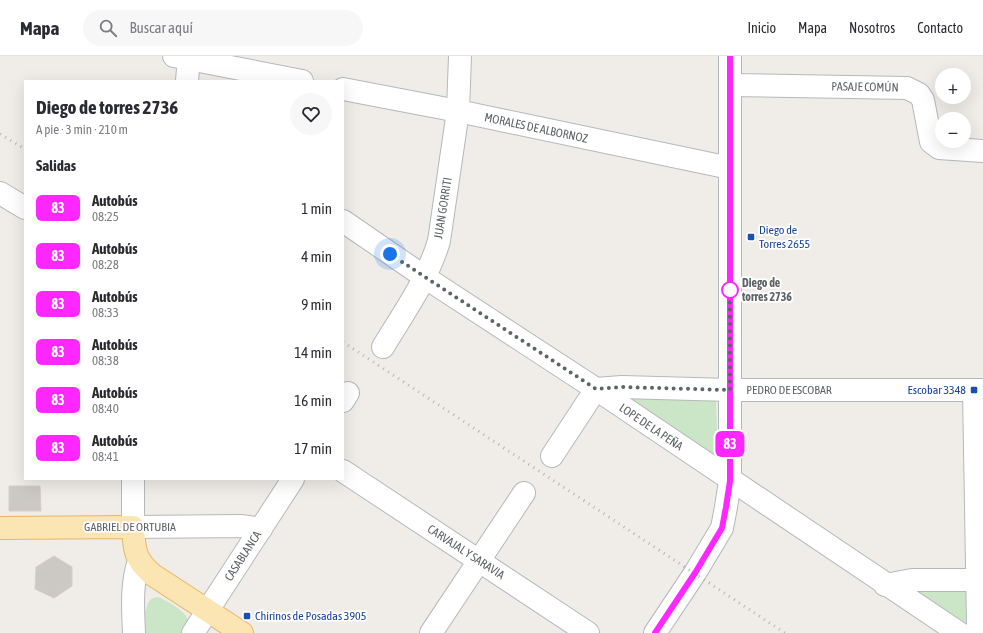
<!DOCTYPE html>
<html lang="es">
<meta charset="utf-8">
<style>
:root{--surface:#fff;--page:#f7f7f7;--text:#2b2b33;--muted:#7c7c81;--line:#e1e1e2}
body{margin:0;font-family:"Asap Condensed",sans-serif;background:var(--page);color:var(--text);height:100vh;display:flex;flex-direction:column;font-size:15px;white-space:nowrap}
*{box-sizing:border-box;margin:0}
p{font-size:13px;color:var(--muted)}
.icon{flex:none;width:22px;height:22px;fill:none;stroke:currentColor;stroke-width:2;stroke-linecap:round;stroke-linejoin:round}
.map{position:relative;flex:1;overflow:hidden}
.sheet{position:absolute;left:24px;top:24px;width:320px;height:400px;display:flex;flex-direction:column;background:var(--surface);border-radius:0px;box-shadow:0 4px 16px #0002}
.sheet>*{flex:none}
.badge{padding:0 8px;border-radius:6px;font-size:14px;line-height:26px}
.controls{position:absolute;left:935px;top:12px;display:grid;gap:8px}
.controls a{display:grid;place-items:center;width:36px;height:36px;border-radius:50%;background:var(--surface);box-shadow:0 4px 16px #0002;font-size:20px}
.you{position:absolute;width:20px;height:20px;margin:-10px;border:3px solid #fff;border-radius:50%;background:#1a73e8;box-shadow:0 0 0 6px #1a73e833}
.map>.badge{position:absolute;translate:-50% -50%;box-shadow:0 0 0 2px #fff}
h2{padding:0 12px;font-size:15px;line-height:36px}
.round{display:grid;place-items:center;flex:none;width:42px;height:42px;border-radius:21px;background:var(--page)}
.overview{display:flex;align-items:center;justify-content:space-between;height:68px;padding:0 12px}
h1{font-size:19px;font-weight:700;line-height:30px}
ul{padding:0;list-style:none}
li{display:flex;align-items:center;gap:12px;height:48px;padding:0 12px}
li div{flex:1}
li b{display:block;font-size:15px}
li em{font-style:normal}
li .badge{min-width:44px;font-weight:700;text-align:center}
header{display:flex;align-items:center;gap:24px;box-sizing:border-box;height:56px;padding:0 20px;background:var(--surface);border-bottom:1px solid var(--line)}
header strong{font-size:19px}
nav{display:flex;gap:22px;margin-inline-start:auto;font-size:14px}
.search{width:280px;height:36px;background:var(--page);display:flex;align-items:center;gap:10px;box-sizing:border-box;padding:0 14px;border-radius:22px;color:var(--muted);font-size:15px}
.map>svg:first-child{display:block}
.green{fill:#cbe6c6}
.building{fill:#ccc8c4;stroke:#d5cec6}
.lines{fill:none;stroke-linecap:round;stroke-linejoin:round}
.minor-casing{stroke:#b5b8bb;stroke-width:24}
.major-casing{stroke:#eab367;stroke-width:24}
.minor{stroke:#fff;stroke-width:22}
.major{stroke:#fbe5b3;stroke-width:22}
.rail{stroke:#b4b5b5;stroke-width:3;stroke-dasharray:1 5;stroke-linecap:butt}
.line-casing{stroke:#fff;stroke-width:9}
.line{stroke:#fe27ff;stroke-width:6}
.walk{stroke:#5f6467;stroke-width:4;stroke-dasharray:0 7.2}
.transit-dot{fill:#1a4fb4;stroke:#fff;stroke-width:1.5}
.stop-dot{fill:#fff;stroke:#fe27ff;stroke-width:2}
.labels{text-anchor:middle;stroke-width:3.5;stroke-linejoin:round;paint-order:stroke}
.street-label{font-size:12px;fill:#5f6467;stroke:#fff}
.transit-label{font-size:12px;fill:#164399;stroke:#fff;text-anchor:start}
.stop-label{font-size:12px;font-weight:bold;fill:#5f6467;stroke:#fff;text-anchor:start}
</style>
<header>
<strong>Mapa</strong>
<div class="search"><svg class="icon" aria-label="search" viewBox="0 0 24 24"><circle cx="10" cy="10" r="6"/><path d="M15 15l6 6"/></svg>Buscar aquí</div>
<nav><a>Inicio</a><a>Mapa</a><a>Nosotros</a><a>Contacto</a></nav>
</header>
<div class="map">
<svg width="983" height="577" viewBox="0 0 983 577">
<rect width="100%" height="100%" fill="#f0ede8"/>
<g class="green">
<path d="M604,338l112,1 2,70z"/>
<path d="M973,528l-5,46 -60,-42z"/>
<path d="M157,541c8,2 33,16 32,27 0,2 -2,6 -3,9h-41l-1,-17 4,-13 3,-4z"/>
</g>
<g class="building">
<path d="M9,430h31l1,25h-32z"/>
<path d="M54,500l18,11v19l-18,12 -19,-9 1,-22z"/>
</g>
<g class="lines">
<g class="minor-casing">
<g id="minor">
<path d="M174,0l128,25"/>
<path d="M187,25l2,-25"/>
<path d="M730,29l177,3 12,6 4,6 8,42 8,6 44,3"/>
<path d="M343,33l115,22 272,57"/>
<path d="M0,137l25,15"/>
<path d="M343,165l83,57 170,111 363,244"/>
<path d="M383,291c21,-35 44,-66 56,-106l19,-130 2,-55"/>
<path d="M974,334l4,234 -2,9"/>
<path d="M343,345l5,-8"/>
<path d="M552,400l44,-67 26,-2 108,3h253"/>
<path d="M343,415l245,162"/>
<path d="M133,423v48l109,-1 19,3"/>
<path d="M885,529l27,-5h71"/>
<path d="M134,577c-1,-24 -3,-49 5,-72"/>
<path d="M193,577l100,-154"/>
<path d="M431,577l93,-140"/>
<path d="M655,577l40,-60 27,-45 4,-21 4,-26v-425"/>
</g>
</g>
<g class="major-casing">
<path id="major" d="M0,472l133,-1c1,23 2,33 20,48l89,58"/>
</g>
<use href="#minor" class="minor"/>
<use href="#major" class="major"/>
<g class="rail">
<path d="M0,78l25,15"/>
<path d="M343,286l442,291"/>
</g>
</g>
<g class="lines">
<g class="line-casing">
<path id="line" d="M655,577l40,-60 27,-45 4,-21 4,-26v-425"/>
</g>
<use href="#line" class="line"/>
<path class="walk" d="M390,198l206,135 26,-2 108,3v-100"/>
</g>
<g class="transit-dot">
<rect x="747" y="177" width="8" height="8" rx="2"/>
<rect x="970" y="330" width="8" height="8" rx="2"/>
<rect x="243" y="556" width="8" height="8" rx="2"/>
</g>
<circle class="stop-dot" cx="730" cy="234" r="8"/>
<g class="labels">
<g class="street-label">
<text transform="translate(865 31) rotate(1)" y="4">PASAJE COMÚN</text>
<text transform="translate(536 72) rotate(12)" y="4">MORALES DE ALBORNOZ</text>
<text transform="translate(443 152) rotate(-81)" y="4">JUAN GORRITI</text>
<text x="789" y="338">PEDRO DE ESCOBAR</text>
<text transform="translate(651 371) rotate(34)" y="4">LOPE DE LA PEÑA</text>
<text x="130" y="475">GABRIEL DE ORTUBIA</text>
<text transform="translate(466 496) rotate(33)" y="4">CARVAJAL Y SARAVIA</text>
<text transform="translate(243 500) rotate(-57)" y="4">CASABLANCA</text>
</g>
<g class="transit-label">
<text x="759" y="178">Diego de<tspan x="759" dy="14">Torres 2655</tspan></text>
<text x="966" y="338" text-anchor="end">Escobar 3348</text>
<text x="255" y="564">Chirinos de Posadas 3905</text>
</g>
<g class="stop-label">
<text x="742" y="231">Diego de<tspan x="742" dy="14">torres 2736</tspan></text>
</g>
</g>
</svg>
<div class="controls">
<a>+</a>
<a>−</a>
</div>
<div class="you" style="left:390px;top:198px"></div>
<b class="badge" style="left:730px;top:388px;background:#fe27ff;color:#fff">83</b>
<section class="sheet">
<div class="overview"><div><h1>Diego de torres 2736</h1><p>A pie · 3 min · 210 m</p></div><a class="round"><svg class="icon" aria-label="heart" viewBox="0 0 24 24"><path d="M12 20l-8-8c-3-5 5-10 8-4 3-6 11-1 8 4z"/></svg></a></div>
<h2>Salidas</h2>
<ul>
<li><span class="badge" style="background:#fe27ff;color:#fff">83</span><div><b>Autobús</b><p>08:25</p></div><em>1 min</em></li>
<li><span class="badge" style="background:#fe27ff;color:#fff">83</span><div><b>Autobús</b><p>08:28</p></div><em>4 min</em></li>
<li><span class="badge" style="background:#fe27ff;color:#fff">83</span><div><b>Autobús</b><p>08:33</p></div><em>9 min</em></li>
<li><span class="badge" style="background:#fe27ff;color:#fff">83</span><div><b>Autobús</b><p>08:38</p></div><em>14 min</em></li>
<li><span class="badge" style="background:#fe27ff;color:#fff">83</span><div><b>Autobús</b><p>08:40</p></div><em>16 min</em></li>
<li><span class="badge" style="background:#fe27ff;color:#fff">83</span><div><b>Autobús</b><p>08:41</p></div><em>17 min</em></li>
</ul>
</section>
</div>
